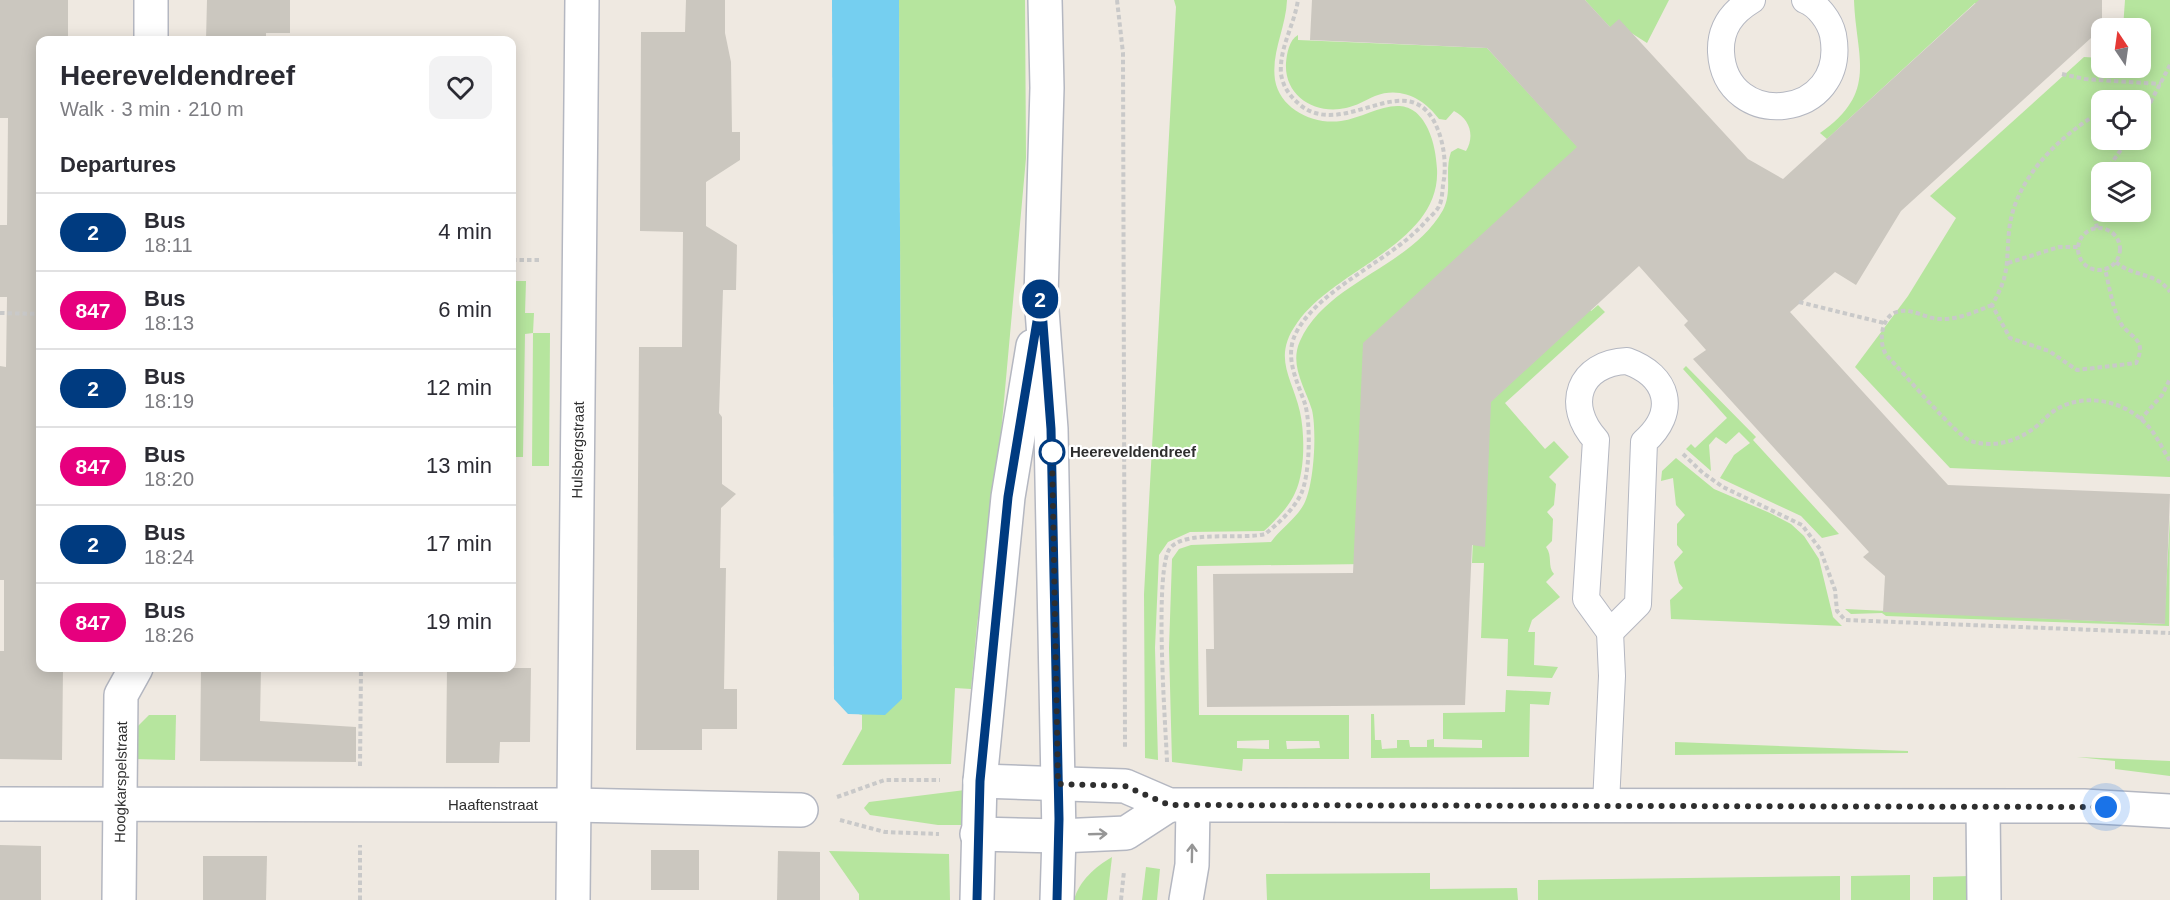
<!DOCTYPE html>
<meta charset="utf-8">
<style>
:root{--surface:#fff;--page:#f2f2f3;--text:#2b2b33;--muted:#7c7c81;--line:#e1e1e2}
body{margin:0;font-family:Arial,sans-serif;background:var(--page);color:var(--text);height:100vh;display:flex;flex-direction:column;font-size:22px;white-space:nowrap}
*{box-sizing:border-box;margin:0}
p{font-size:20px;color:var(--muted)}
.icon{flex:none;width:33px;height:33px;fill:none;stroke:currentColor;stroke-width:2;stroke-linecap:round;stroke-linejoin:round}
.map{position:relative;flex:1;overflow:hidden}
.details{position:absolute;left:36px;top:36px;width:480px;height:636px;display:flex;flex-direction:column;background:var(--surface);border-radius:12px;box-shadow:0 3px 15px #0003}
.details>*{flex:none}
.badge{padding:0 12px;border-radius:20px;font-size:21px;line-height:39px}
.needle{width:39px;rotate:347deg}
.fabs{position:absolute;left:2091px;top:18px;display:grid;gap:12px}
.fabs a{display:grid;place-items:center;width:60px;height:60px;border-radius:12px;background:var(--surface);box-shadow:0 3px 15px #0003;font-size:30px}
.you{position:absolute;width:30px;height:30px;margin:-15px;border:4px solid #fff;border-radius:50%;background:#1a73e8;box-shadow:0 0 0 9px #1a73e833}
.map>.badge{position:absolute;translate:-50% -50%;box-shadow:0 0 0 3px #fff}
h2{padding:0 24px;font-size:22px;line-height:54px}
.round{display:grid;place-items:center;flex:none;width:63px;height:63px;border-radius:12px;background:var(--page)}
.summary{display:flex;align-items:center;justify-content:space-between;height:102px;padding:0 24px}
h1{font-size:28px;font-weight:700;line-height:45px}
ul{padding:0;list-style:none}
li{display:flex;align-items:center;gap:18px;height:78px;padding:0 24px;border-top:2px solid var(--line)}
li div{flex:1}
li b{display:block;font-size:22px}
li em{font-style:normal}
li .badge{min-width:66px;font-weight:700;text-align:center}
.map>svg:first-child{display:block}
.green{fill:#b6e59e;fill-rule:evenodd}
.water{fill:#75cff0}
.building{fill:#cbc7bf}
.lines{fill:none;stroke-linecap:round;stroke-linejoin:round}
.service-casing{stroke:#b4b7c1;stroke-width:28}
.minor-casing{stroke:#b4b7c1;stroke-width:36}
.tertiary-casing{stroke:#b4b7c1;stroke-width:36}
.path{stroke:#c9c9c9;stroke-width:4;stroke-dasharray:4.5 3;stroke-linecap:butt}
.service{stroke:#fff;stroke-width:26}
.minor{stroke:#fff;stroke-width:33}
.tertiary{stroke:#fff;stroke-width:33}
.oneway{stroke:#969696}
.line-casing{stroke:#fff;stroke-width:14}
.line{stroke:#003b80;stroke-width:9}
.walk{stroke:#2e2e2e;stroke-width:6;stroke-dasharray:0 10.8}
.stop-dot{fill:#fff;stroke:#003b80;stroke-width:3}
.labels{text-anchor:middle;stroke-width:4.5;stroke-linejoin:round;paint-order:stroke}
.street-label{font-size:15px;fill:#2e2e2e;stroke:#fff}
.stop-label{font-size:15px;font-weight:bold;fill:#2e2e2e;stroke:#fff;text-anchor:start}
</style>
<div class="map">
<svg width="2170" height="900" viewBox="0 0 2170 900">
<rect width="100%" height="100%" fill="#efe9e1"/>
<g class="green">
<path d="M899,0h126l1,158 -31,342 -18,125 -6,64 -16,-1 -4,76 -109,1 20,-36v-14l-7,-2h26l21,-14z"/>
<path d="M1174,0h113c-1,28 -16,52 -12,80 5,29 38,45 66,41 31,-4 66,-36 87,8 6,13 8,26 9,40 4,75 -102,99 -140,154 -25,35 -5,54 3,89 5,23 5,60 -5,81 -6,14 -20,28 -31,38l-74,1 -22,10 -9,13 -4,93 3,112 -13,-2 -1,-164 32,-587z"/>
<path d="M1585,0h84l-22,43 -22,-14 -7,7z"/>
<path d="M1854,0h140l-8,9 -11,-6 -148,136 -7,-6c59,-41 36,-75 34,-133z"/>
<path d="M2125,0h45v477l-220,-9 -95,-101 53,-71 48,-78 -26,-22 154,-139 17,1 1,10h38v-40h-17zM2102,100h38v40h-38zM2102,172h38v40h-38z"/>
<path d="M1298,35v5l189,8 99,108 -220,408 -169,2 2,149h150v44h-106l-1,12 -70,-9 -3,-114 3,-89 7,-10 12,-4 80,-3c9,-13 25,-23 33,-38 10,-19 13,-72 8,-94 -7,-23 -23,-45 -12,-69 27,-60 110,-73 143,-131 10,-19 1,-39 8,-58l7,-4 8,3c9,-15 4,-32 -12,-40l-8,9 -7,-1c-15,-20 -38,-33 -64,-23 -9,4 -19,10 -29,12 -31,7 -62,-12 -60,-45 1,-10 3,-23 12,-28zM1269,740v9l-32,-1v-7zM1286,741h33l1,7 -33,1z"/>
<path d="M512,281h14l-1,32h9l-1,20h17l-1,133h-17l1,-133 -8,1 -2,123h-11z"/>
<path d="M1598,305l7,7 -100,91 40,46 9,-8 15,16 -20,20 7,7 -2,21 -7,7 6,7 -1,22 -6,6c7,9 1,19 8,27l-8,8 14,15 -28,23 -4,12h7l-1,33 24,2 -6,11 -45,-2 1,-37 -27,-1 3,-75h-12l7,-166 110,-89 2,3z"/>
<path d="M1686,366l70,71 -3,3 86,94 -17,4 -21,-22 -81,-38 14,-23 16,-12 -11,-11 -13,12 -10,-7 -7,8 2,26 -25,-22 5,-5 4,4 32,-30 -44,-49z"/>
<path d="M1676,458l38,31 56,24 21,11 13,12 15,23 14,58 9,9 -171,-7 -1,-19 13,-12 -4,-5 -5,-21 9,-10 -6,-7v-21l8,-9 -9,-10 -3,-27 -12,3 1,-10z"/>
<path d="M2170,517l-1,109 -283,-10 -4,-3 -31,1 -6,-5 319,15z"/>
<path d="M1506,690l45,2 -2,13 -19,-1 -1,53 -158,1v-44h3l1,26h6l1,9 15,-1v-8h12l1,7h17v-7l7,-1v8l48,1v-8l-39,-1v-26l62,-1z"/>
<path d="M149,715h27l-1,45 -42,-1 4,-32z"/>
<path d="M1675,742l233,9v2l-233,2z"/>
<path d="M2077,757l93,4v15l-55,-7v-8z"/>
<path d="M965,790v35h-27l-68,-10 -6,-7 5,-6z"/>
<path d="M829,851l120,3 1,46h-91v-6z"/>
<path d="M1112,857l-5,43h-33c5,-19 21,-33 38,-43z"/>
<path d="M1146,867l14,2 -3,31h-15z"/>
<path d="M1430,873v16l87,-1 1,12h-251l-1,-26z"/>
<path d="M1910,875v25h-59v-24z"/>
<path d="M1840,876v24h-302v-20z"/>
<path d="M1970,876v24h-37v-23z"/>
</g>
<path class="water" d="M832,0h67l3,699 -17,16 -37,-1 -14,-15z"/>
<g class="building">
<path d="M0,0h68v40h-28v628h23l-1,92 -62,-1v-108h4v-71h-4v-214l6,1 1,-70h-7v-72h7l1,-107h-8z"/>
<path d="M207,0h83v33h-24v7h-60z"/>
<path d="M686,0h39v33l6,29 1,70h8v28l-34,22v44l31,19 -1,45h-13l-4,123 3,4v67l14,10 -15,14 -1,60h6l-2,121h13v40h-35v21h-66l3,-403h43l1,-115 -43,-1 1,-199h44z"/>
<path d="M1312,0h273l25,27 9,-8 129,140 35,20 196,-179h123v38h-11l-190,173 -45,74 -21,-13 -45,40 158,173 222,9 -5,130 -282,-12 2,-36 -22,-19 6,-5 -176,-193 13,-9 -22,-25 4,-4 -49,-55 -148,136 -6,145 -13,-2 -7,160 -258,2 -1,-58h8l-1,-75 140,-1 10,-230 214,-196 -90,-99 -177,-8z"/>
<path d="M201,668h60l-1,53 96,6v35l-156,-1z"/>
<path d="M447,668h84l-1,74h-30l-1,21h-53z"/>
<path d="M0,845l41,1v54h-41z"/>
<rect x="651" y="850" width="48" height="40"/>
<path d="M778,851l42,1v48h-43z"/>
<path d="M203,856h64l-1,44h-63z"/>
</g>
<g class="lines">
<g class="service-casing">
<g id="service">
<path d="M1752,0c-20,12 -32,28 -31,52 4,80 128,69 112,-17 -3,-14 -15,-30 -28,-35"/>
<path d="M1627,361c42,15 51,51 17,81l-6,162 -28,28 -24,-33 10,-159c-32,-35 -17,-77 31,-79z"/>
<path d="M1606,804l6,-128 -2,-44"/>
</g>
</g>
<g class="minor-casing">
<g id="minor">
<path d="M151,40v-40"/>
<path d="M980,781l145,5 44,19 915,1 86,5"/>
<path d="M0,804l574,1 227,5"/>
<path d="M1983,807l1,93"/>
<path d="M977,834l82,2 67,-3 43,-28"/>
<path d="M119,900l2,-205 15,-27"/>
<path d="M573,900l9,-900"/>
<path d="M1186,900l6,-35 1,-59"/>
</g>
</g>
<g class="tertiary-casing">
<g id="tertiary">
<path d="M1045,0l2,88 -6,209 10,132 8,407 -2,64"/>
<path d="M977,900l3,-119 28,-284 25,-151"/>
</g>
</g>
<g class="path">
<path d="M1117,0l6,53 2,694"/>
<path d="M368,40v-4"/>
<path d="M2062,74l23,5 76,5"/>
<path d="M2127,100l14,-3 11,7"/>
<path d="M2102,111c-43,25 -88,68 -93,120 -3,33 1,43 -17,74l18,33 39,13 28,19 59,-7c13,-26 -9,-25 -17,-43 -7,-15 -10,-35 -14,-51"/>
<path d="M2140,122l30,-57"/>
<path d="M2105,172l23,-32"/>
<path d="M2097,228l-4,-23 9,-28"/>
<circle cx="2099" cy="249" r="21"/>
<path d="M512,260h28"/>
<path d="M2116,262c16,15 41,10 54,30"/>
<path d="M2008,263l51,-16h19"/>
<path d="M1799,302l85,21"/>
<path d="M1992,305c-17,7 -35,15 -53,14 -15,-1 -30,-13 -45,-6 -14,7 -16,33 -6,44 15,15 69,80 83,84 24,8 50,-1 68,-17 6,-5 11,-11 18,-15 29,-17 69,-8 91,17 9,10 15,24 22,35"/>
<path d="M0,313l40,1"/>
<path d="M2140,420l22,-25 8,-16"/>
<path d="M1683,454l20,19 20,14 79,38 18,24 15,41 2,21 8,9 325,13"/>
<path d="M1167,762c-1,-32 -14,-198 4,-215 17,-17 70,-7 94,-13 13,-10 29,-25 36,-40 9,-19 10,-70 4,-90 -8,-24 -22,-48 -8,-73 25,-45 96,-71 130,-111 4,-4 10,-9 12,-14 4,-7 3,-19 5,-27 2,-15 0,-34 -6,-49 -27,-70 -94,13 -139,-26 -9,-8 -16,-17 -18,-30 -2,-26 13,-48 17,-74"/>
<path d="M360,766l1,-98"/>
<path d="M837,797l48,-17h55"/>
<path d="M840,820l45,12 54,2"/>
<path d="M360,900v-55"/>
<path d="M1121,900l3,-29"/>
</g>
<use href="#service" class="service"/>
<use href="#minor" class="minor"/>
<use href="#tertiary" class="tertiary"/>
</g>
<defs><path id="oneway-shaft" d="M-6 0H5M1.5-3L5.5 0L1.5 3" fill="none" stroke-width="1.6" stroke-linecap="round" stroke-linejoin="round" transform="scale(1.5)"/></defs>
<g class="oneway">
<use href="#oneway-shaft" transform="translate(1098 834) rotate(-2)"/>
<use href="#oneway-shaft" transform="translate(1192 853) rotate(-89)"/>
</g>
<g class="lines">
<g class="line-casing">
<path id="line" d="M977,900l3,-119 28,-284 33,-200 10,132 8,390 -2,81"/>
</g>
<use href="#line" class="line"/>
<path class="walk" d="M1052,452l6,332 67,2 44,19 937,2"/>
</g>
<circle class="stop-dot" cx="1052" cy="452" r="12"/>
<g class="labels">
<g class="street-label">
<text transform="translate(578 450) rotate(-89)" y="5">Hulsbergstraat</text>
<text transform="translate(121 782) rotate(-89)" y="5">Hoogkarspelstraat</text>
<text x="493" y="810">Haaftenstraat</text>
</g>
<g class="stop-label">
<text x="1070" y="457">Heereveldendreef</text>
</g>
</g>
</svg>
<div class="fabs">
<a><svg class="needle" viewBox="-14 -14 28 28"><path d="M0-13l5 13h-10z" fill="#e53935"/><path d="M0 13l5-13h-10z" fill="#7c7c81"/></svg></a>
<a><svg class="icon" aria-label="locate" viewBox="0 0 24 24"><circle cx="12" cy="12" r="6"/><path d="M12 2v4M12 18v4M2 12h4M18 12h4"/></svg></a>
<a><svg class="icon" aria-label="layers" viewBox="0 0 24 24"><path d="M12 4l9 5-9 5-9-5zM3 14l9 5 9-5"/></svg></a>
</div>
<div class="you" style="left:2106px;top:807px"></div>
<b class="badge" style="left:1040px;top:299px;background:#003b80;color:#fff">2</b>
<section class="details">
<div class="summary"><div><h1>Heereveldendreef</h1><p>Walk · 3 min · 210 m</p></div><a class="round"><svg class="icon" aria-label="heart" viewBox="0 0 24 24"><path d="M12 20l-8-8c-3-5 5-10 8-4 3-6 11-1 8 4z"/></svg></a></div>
<h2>Departures</h2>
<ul>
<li><span class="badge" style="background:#003b80;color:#fff">2</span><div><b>Bus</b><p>18:11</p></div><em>4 min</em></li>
<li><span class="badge" style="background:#e6007e;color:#fff">847</span><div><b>Bus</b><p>18:13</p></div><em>6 min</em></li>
<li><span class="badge" style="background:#003b80;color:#fff">2</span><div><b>Bus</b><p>18:19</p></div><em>12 min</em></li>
<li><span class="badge" style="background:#e6007e;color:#fff">847</span><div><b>Bus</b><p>18:20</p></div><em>13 min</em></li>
<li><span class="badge" style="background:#003b80;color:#fff">2</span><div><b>Bus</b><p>18:24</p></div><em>17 min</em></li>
<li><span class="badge" style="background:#e6007e;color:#fff">847</span><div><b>Bus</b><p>18:26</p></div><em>19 min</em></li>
</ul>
</section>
</div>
